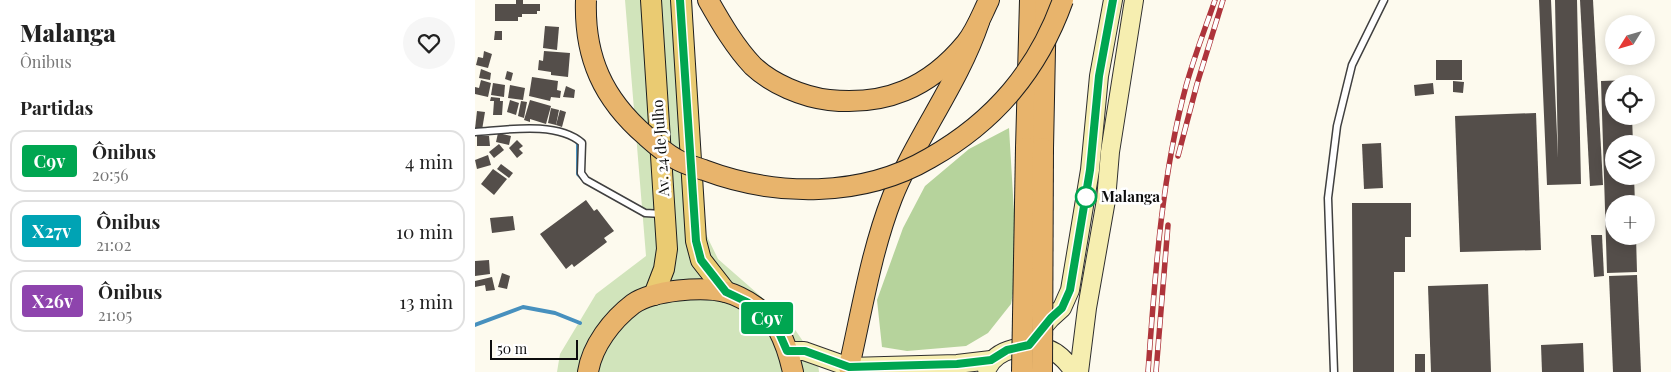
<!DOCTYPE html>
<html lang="pt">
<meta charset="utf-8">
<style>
:root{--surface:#fff;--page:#f6f6f6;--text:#222;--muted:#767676;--line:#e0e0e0}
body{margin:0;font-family:"Playfair Display",serif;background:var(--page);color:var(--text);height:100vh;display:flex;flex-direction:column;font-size:19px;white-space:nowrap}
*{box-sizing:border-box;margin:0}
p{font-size:16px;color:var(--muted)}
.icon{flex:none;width:28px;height:28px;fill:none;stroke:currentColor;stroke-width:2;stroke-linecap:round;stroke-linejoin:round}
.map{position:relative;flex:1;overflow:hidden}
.sheet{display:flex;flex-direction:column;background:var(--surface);width:475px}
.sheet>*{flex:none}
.badge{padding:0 10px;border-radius:4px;font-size:18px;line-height:32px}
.needle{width:32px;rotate:233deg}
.controls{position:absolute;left:1130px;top:15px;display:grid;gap:10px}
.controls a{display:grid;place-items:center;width:50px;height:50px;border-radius:50%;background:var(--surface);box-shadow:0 2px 12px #0003;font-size:25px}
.scale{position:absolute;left:15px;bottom:12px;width:88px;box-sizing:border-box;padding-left:5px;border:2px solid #0d0d0d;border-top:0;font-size:14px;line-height:18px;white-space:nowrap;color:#0d0d0d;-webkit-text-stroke:4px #fff;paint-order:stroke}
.map>.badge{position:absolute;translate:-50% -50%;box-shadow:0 0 0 2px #fff}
h2{padding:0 20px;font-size:19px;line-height:45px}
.round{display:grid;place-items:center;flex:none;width:52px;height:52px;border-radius:26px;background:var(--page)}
.headline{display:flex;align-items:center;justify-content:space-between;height:85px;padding:0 20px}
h1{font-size:24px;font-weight:800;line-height:38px}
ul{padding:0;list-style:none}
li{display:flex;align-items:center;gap:15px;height:62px;margin:0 10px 8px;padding:0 10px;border:2px solid var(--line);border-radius:15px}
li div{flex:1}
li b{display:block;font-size:19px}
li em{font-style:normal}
li .badge{min-width:55px;font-weight:700;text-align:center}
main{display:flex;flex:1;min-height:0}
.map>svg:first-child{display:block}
.green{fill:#d1e4bb}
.forest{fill:#b6d39c}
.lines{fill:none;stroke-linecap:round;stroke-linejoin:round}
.stream{stroke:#4790be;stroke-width:4}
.building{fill:#544e4a}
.service-casing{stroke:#404040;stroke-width:9}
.secondary-casing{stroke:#2f2f2f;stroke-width:20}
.primary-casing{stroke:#1e1e1e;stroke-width:22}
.trunk-casing{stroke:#1e1e1e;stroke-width:22}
.service{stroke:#fff;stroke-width:6}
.secondary{stroke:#f6eeb0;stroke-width:18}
.primary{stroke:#eacb72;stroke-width:20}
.trunk{stroke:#e8b46c;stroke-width:20}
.rail-casing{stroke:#ae343b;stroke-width:5.5}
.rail{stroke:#fff;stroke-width:4;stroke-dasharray:11;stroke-linecap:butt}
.trunk-bridge-casing{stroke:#1e1e1e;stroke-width:22;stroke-linecap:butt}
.trunk-bridge{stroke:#e8b46c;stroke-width:20}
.line-casing{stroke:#fff;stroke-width:11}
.line{stroke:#00a651;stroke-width:8}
.stop-dot{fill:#fff;stroke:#00a651;stroke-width:2.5}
.labels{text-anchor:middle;stroke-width:5;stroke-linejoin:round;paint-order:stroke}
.street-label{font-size:15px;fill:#0d0d0d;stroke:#fff}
.stop-label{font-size:15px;font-weight:bold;fill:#0d0d0d;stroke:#fff;text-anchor:start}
</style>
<main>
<section class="sheet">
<div class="headline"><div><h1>Malanga</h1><p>Ônibus</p></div><a class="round"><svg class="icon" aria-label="heart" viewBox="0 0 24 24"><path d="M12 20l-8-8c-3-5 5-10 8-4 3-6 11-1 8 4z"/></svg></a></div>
<h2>Partidas</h2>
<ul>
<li><span class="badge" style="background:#00a651;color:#fff">C9v</span><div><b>Ônibus</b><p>20:56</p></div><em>4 min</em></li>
<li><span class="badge" style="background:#00a3b4;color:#fff">X27v</span><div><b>Ônibus</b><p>21:02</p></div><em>10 min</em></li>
<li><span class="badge" style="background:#8e44ad;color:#fff">X26v</span><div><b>Ônibus</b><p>21:05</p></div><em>13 min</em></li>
</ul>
</section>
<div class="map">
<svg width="1196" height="372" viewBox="0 0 1196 372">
<rect width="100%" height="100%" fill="#fdfaee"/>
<path class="green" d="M150,0h67l9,224 17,35 71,62 29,42 1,9h-262l3,-18 36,-60 50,-38z"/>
<path class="forest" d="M534,128l5,84 10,35 -6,18 -7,39 -23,29 -22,13 -59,5 -25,-4 -5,-47 26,-72 22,-42 44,-37z"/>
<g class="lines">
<g class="stream">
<path d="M102,142l1,2v30l9,9"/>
<path d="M0,325l48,-18 32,6 25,10"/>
</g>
</g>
<g class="building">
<path d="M41,0h7v4h17v7h-3v3h-15v3h-4v4h-23v-17h21z"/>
<path d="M1064,0h12l7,158 -3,-158h22l4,184 -34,1z"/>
<path d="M1105,0h13l10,185 -13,1z"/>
<path d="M70,26l14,1 -2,23 -14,-2z"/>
<path d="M20,31h7v9h-8z"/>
<path d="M9,51l8,3 -4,14 -12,-3 2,-8 5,1z"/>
<path d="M69,51l26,2 -2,24 -17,-2v-3l-13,-2 1,-10 4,1z"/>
<rect x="961" y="60" width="26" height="20"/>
<path d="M6,69l10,4 -1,7 -11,-2z"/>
<path d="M32,71l6,2 -2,8 -6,-2z"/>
<path d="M57,77l26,4 -1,9 4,1 -1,7 -9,-1 -1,4 -21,-5z"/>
<path d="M6,80l10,3 -3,14 -13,-3v-7l4,1z"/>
<path d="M1156,80v4h-17v32h18l1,28h-19v32h20l1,28h-21v32h22l1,36 -30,1 -6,-192z"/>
<path d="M978,81l11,1 -1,11 -10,-1z"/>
<path d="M18,83l12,2 -1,12 -13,-2z"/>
<path d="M958,83l1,11 -19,2 -1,-11z"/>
<path d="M35,85l15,3 -2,12 -15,-2z"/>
<path d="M91,86l9,4 -1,8 -11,-1z"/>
<path d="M16,97l9,1v3h3l-1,14h-9l1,-14h-4z"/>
<path d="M35,100l9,3 -3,12 -9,-3z"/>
<path d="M55,100l21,6 -5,18 -16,-5v3l-6,-2z"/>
<path d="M46,101l6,1 -3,16 -6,-2z"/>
<path d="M76,108l8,2 -3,15 -8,-2z"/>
<path d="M85,110l6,2 -4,15 -6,-2z"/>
<path d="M2,111l8,1 -3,18 -7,-1z"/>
<path d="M1061,113l5,137 -81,2 -5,-136z"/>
<path d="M23,133l13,3 -2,9 -13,-3z"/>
<path d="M2,136h12l1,10h-13z"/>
<path d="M42,140l6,6 -4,3 4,4 -6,5 -8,-10z"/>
<path d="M906,143l2,45 -19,1 -2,-45z"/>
<path d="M24,144l5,6 -10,8 -5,-6z"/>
<path d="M13,155l3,10 -14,4 -2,-9z"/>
<path d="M26,164l12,9 -4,5 -12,-9z"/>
<path d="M18,169l14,10 -13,16 -13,-11z"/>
<path d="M111,200l8,11 3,-2 17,22 -10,7 3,4 -33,25 -2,-3 -6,5 -26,-35z"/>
<path d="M877,203h59v34h-6v35h-11v100h-41z"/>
<path d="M38,216l2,14 -23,3 -2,-15z"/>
<path d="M1116,235h11l2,41 -10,1z"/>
<path d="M14,260l1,14 -15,2v-15z"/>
<path d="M27,273l8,3 -3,13 -9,-2z"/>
<path d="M1162,275l4,97h-28l-4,-96z"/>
<path d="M17,277l3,13 -9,1 -1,-6 -10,2v-6z"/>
<path d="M1013,284l3,88h-60l-3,-86z"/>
<path d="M1108,343l1,29h-42l-1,-27z"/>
<rect x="940" y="354" width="10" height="18"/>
</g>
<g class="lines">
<g class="service-casing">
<g id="service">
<path d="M0,132c31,-2 82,-11 107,11l-1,30 5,7 59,33 17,1"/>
<path d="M859,372l-6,-174 9,-72 15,-61 32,-65"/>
</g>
</g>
<g class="secondary-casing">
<g id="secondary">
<path d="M562,334l14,-16 11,-10 8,-18 20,-120 9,-94 14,-76"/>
<path d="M312,351h17l45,16 108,-3 34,-4"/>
<path d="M512,369c5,-11 14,-17 26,-20 28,-7 45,-1 61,23"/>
<path d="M604,372l8,-64 19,-108 4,-48 24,-152"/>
</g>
</g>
<g class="primary-casing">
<g id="primary">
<path d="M176,0l16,249 -3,20 -10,26"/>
<path d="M206,0l15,241 5,19 25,32"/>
</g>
</g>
<g class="trunk-casing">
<g id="trunk">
<path d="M233,0c13,23 27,47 45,66 19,18 50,31 76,34 56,6 100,-12 137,-57 10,-12 16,-29 23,-43"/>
<path d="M551,148l4,-148"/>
<path d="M568,148l3,-148"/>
<path d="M374,367c13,-57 22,-115 43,-169 24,-61 66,-114 87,-176"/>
<path d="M113,372c4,-26 24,-52 45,-68 20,-14 70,-18 93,-12 18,5 42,21 52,37 7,13 12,29 15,43"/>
</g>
</g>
<use href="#service" class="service"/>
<use href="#secondary" class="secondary"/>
<use href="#primary" class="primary"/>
<use href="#trunk" class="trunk"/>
<g class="rail-casing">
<g id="rail">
<path d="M703,156l19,-72 26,-84"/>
<path d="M673,372c7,-95 13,-193 38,-286 8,-29 19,-57 29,-86"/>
<path d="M681,372l12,-147"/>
</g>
</g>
<use href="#rail" class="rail"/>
<g class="trunk-bridge-casing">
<g id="trunk-bridge">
<path d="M111,0c-2,57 17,99 60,136 9,8 19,17 30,23 8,5 19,8 28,11 72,27 158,28 226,-12 65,-37 108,-88 133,-158"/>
<path d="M547,372l4,-224"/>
<path d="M567,372l1,-224"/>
</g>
</g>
<use href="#trunk-bridge" class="trunk-bridge"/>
</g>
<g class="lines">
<g class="line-casing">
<path id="line" d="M205,0l16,241 5,19 25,32 21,10 15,11 15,15 10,23h18l44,16 108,-3 34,-4 16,-10 22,-5 22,-27 11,-10 8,-18 20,-120 9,-94 14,-76"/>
</g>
<use href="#line" class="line"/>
</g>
<circle class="stop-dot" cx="611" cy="197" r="10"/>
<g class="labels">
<g class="street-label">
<text transform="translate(186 148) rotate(-94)" y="5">Av. 24 de Julho</text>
</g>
<g class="stop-label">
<text x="626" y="202">Malanga</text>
</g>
</g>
</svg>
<div class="controls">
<a><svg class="needle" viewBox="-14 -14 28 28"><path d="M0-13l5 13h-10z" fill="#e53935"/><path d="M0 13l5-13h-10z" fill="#767676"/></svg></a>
<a><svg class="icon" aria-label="locate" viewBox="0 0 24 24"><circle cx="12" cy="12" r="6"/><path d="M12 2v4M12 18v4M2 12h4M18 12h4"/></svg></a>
<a><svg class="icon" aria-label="layers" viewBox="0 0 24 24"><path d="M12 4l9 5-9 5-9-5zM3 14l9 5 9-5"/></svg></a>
<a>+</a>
</div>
<div class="scale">50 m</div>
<b class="badge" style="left:292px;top:318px;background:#00a651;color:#fff">C9v</b>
</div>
</main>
